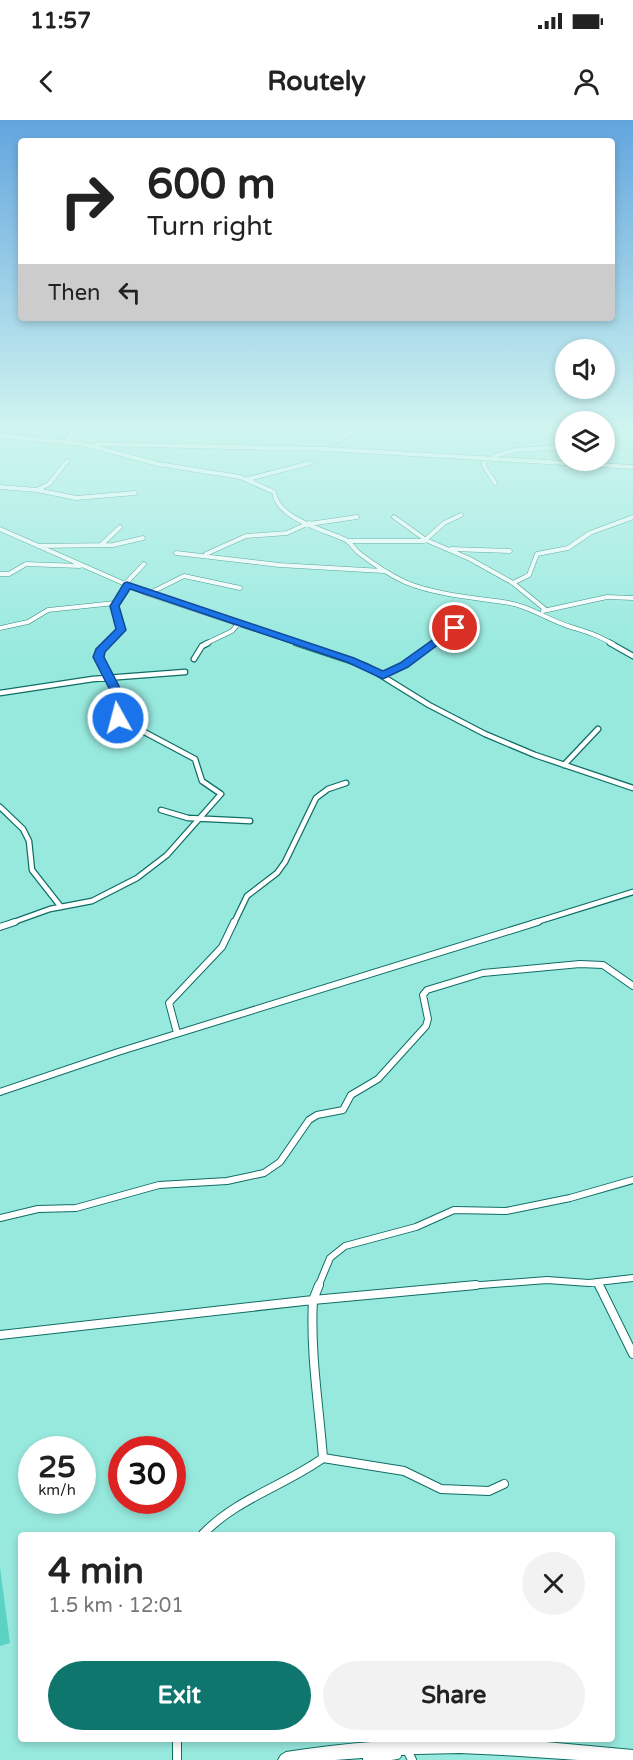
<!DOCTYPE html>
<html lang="en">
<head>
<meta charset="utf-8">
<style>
  :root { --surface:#fff; --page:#f2f2f2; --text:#222; --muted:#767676; --accent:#0f766e }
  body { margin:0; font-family:"Varela Round",sans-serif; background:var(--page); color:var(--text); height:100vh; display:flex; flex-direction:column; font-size:22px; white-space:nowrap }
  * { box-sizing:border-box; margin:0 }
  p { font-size:20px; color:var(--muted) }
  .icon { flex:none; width:33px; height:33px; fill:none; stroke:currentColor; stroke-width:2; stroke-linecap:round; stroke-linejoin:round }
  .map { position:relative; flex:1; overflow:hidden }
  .sheet { position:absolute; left:18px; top:1412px; width:597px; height:210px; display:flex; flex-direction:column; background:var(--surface); border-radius:6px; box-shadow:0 3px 9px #0003 }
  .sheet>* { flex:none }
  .hud { position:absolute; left:18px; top:18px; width:597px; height:183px; border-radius:6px; box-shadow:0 3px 9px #0003; background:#fff; color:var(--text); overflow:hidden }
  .fabs { position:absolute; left:555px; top:219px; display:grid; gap:12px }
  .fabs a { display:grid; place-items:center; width:60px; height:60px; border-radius:50%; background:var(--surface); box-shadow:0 3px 9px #0003; font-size:30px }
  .speed { position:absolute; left:18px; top:1316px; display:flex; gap:12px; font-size:30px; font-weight:700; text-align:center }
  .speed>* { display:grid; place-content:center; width:78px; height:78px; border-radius:50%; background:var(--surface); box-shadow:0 3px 9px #0003; line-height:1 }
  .speed small { font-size:15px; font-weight:400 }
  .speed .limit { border:9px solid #d22; background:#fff; color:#111 }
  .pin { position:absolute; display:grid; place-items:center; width:51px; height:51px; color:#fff; margin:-26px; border:3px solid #fff; border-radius:50%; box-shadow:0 2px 6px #0007 }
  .me { position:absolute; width:66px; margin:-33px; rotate:353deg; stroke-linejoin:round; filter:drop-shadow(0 0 4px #0008) }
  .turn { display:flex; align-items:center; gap:21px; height:126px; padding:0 30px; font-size:27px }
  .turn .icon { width:78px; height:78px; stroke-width:2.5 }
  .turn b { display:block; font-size:42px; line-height:51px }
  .then { display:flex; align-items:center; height:57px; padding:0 30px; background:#0003; gap:12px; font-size:22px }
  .round { display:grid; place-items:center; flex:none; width:63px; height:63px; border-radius:32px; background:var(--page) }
  .overview { display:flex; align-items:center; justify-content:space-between; height:102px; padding:0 30px }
  h1 { font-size:36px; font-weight:700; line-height:45px }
  .action { display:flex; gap:12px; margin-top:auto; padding:12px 30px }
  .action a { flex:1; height:69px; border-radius:36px; background:var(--accent); color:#fff; font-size:24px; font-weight:700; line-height:69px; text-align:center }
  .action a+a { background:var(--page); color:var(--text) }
  .status { display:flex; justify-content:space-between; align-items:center; height:42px; padding:0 30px; background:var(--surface); direction:ltr }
  .status svg { height:16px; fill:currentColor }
  header { display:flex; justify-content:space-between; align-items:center; height:78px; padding:0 30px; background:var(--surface); font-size:27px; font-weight:700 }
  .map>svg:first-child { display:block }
  .green { fill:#5cd2c4 }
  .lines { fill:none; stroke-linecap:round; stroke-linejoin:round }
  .street-far3-casing { stroke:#0f6e65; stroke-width:5 }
  .street-far2-casing { stroke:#0f6e65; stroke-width:7 }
  .street-far1-casing { stroke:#0f6e65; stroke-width:8 }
  .street-casing { stroke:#0f6e65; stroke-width:10 }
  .highway-casing { stroke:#0f6e65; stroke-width:2 }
  .street-far3 { stroke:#fff; stroke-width:4 }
  .street-far2 { stroke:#fff; stroke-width:4.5 }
  .street-far1 { stroke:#fff; stroke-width:6 }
  .street { stroke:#fff; stroke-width:8 }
  .highway { fill:#fff; fill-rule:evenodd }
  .route { fill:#1a73e8; stroke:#114b97; stroke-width:1.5 }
</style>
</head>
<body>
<div class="status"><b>11:57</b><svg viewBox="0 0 49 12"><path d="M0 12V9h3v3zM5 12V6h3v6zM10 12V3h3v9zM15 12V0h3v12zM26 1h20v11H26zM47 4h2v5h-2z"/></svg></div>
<header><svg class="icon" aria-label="back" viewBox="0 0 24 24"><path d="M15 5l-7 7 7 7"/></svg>Routely<svg class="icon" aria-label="person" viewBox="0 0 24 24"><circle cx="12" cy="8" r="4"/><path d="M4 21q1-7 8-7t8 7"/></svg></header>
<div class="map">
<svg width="633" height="1640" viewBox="0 0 633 1640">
  <rect width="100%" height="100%" fill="#97e9de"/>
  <path class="green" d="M0,1447l10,76 -10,3z"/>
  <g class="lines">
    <g class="street-far3-casing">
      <path id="street-far3" d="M550,310l16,3
        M0,316l83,8 75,20 82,13 34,15c3,27 51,38 72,48 5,3 8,9 13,13 13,10 31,22 46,29 28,12 68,16 98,20 25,3 45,18 68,25 19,6 24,7 42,17
        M604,316l12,-6
        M338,321l16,-11
        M67,322l4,-9 -2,-3
        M97,324l229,5 307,18
        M495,336l20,-6 51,-3
        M484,338v8l11,17
        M248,359l62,-16
        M0,367l37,3 39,8 59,-5
        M37,370l12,-6 18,-23
        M394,397l32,23 44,19 43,24 33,27
        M309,404l48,-7
        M0,409l148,65 152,50
        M347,421h77l20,-18 17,-8
        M101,425l19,-18
        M38,426l75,-1 30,-7
        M451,429l59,2
        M176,433l103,12 104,6
        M206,434l40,-18 41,-3 22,-10
        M0,454h9l17,-10 54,2
        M513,463l16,-8 8,-21 31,-6 22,-15 43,-16
        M125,464l19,-20
        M148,474l36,-18 56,12
        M543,491l64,-14 26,1
        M0,508l28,-6 20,-12 67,-7
        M107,524l14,-14 -7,-24 13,-21
        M205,524l27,-13 7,-8
        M432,524l23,-16"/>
    </g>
    <g class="street-far2-casing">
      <path id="street-far2" d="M296,523l70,23 63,39 56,29 50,21 98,33
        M610,523l23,13
        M194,539l8,-13 6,-3
        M383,555l21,-10 31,-22
        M0,573l93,-14 92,-7
        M564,645l34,-36
        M0,687l23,22 6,12 3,29 29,37
        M161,690l27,8 62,3
        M11,803l39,-14 42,-8 45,-23 30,-23 54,-61 -19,-13 -7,-22 -77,-41 -2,-26 -17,-35 1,-6 8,-8
        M234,803l13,-27 30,-23 8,-11 31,-64 12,-9 18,-6
        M533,803l100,-31"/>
    </g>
    <g class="street-far1-casing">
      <path id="street-far1" d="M0,807l15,-5
        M177,913l-8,-30 53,-56 12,-25
        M0,972l118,-40 420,-130
        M0,1098l38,-9 38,-1 83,-23 68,-4 37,-8 16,-11 29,-42 8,-5 26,-5 8,-15 27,-16 48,-53 2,-7 -5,-24 4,-5 56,-17 97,-9 23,1 30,21
        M597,1162l2,5
        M318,1167l12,-29 15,-12 71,-19 38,-17 52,1 64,-13 63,-18
        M455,1167l92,-7 42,3 44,-5"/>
    </g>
    <g class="street-casing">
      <path id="street" d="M599,1165l34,69
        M0,1215l313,-35 6,-15
        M323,1338l81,13 37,18 48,2 15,-7
        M203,1414c33,-35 81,-48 120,-76 -4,-52 -13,-106 -10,-158l163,-15
        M177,1618v22
        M407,1630l5,10
        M367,1640l30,-5"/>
    </g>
    <g class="highway-casing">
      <path id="highway" d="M464,1618l82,4 87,8v10h-55l-75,-5 -43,-2 -44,1 -81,6h-57l3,-5 5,-3c59,-9 118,-14 178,-14z"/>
    </g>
    <use href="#street-far3" class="street-far3"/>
    <use href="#street-far2" class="street-far2"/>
    <use href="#street-far1" class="street-far1"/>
    <use href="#street" class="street"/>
    <use href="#highway" class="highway"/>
  </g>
  <linearGradient id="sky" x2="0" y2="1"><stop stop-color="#62a5de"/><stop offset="0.57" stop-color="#d0f5f0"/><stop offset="1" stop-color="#d0f5f0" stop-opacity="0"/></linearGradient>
  <rect width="633" height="540" fill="url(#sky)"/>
  <path class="route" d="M127,462l227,76 29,13 17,-8 52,-37 8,2 -52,39 -25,12 -36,-17 -217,-73 -11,17 7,24 -21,22 -1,5 18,35 2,26 -6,3 -5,-3 -2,-26 -18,-35 3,-8 20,-20 -6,-23 14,-23z"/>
</svg>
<div class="fabs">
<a><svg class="icon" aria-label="sound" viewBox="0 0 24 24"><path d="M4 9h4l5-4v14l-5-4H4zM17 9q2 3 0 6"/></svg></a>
<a><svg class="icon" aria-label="layers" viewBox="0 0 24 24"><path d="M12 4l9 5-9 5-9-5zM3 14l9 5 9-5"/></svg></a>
</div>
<div class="speed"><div>25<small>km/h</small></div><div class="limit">30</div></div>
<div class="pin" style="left:455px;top:508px;background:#d93025"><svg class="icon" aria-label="arrive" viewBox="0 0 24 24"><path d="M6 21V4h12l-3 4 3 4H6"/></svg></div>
<svg class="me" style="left:118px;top:598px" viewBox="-20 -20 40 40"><circle r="17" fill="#1a73e8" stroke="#fff" stroke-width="3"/><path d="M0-11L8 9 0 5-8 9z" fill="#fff"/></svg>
<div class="hud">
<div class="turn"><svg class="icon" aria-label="right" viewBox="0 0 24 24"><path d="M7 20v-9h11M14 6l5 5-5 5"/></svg><div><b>600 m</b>Turn right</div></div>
<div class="then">Then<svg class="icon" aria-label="left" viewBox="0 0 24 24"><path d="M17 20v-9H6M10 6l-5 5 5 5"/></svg></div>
</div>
<section class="sheet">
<div class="overview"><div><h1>4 min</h1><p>1.5 km · 12:01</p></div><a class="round"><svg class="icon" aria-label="close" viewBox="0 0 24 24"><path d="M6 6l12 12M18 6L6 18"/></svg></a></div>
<div class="action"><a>Exit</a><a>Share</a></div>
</section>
</div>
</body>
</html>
